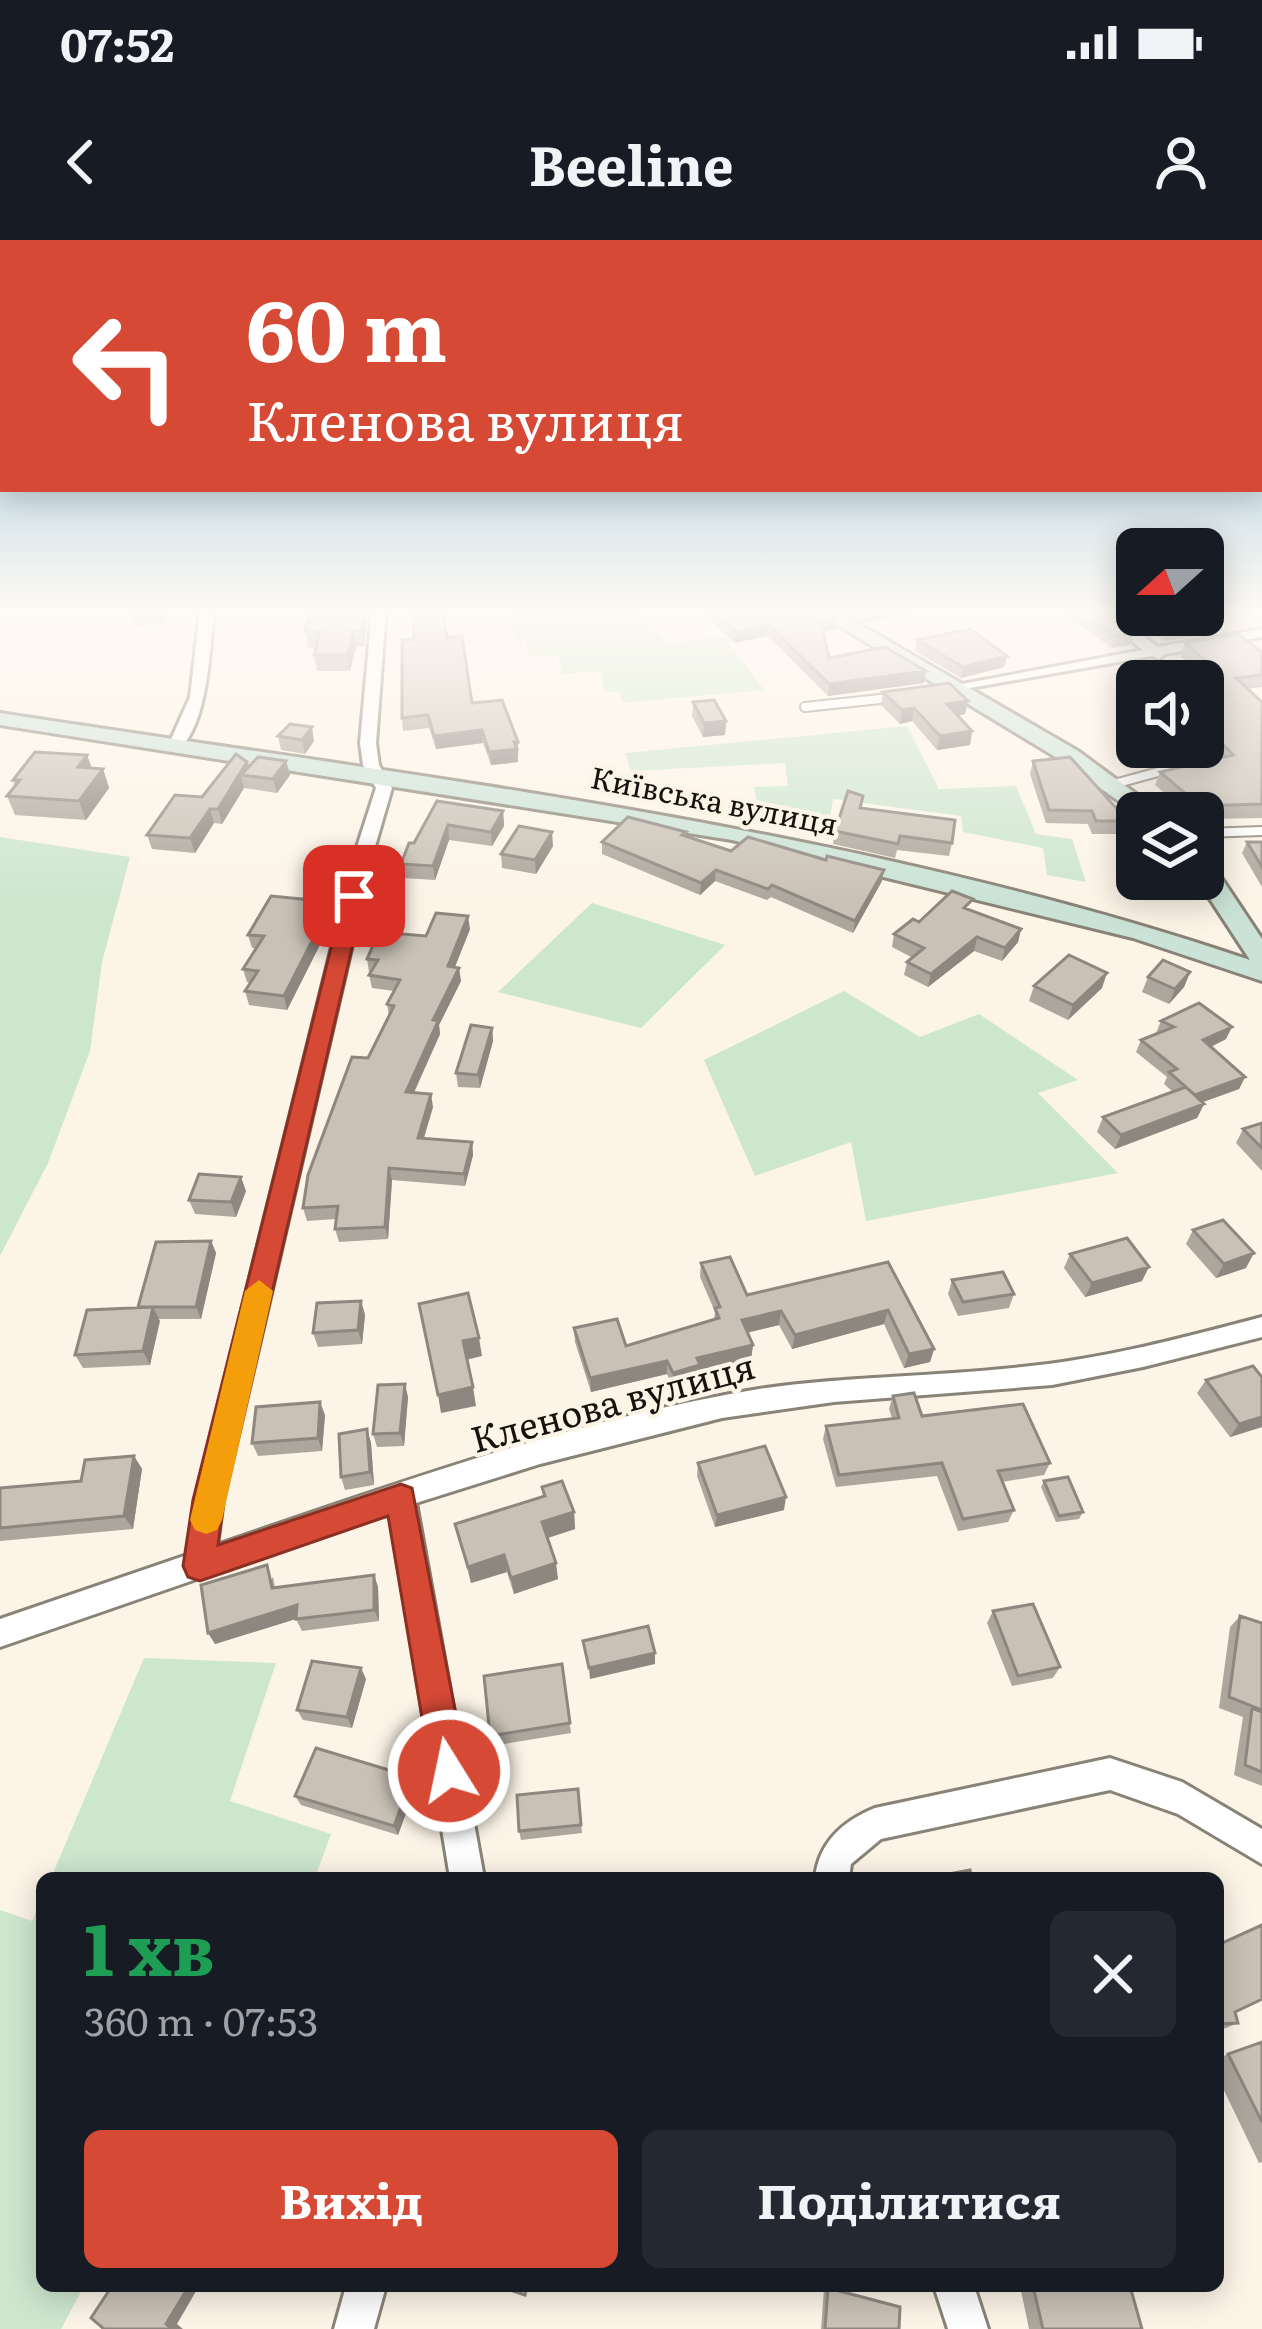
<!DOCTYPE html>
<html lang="uk">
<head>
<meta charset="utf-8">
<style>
  :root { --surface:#171b24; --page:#242831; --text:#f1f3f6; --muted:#9ea1a6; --accent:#d64935 }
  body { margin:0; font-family:Literata,serif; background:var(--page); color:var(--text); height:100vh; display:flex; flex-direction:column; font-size:45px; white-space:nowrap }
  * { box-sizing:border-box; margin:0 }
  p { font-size:39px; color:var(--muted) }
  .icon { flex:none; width:66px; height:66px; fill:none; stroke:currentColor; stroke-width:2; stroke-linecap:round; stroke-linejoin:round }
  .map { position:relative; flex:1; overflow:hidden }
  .panel { position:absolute; left:36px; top:1632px; width:1188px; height:420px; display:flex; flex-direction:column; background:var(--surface); border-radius:18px; box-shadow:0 6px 30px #0003 }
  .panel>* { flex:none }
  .top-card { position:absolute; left:0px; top:0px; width:1263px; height:252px; box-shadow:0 6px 30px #0003; background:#d64935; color:#fff; overflow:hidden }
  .needle { width:78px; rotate:249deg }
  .tools { position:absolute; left:1116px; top:288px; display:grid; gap:24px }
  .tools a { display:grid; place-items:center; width:108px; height:108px; border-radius:18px; background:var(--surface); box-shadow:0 6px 30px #0003; font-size:60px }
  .pin { position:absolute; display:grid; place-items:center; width:102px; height:102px; color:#fff; margin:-51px; border-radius:24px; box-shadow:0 6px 18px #0006 }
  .me { position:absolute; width:132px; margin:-66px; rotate:350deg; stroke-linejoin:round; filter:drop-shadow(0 0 9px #0008) }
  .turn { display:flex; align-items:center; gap:42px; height:252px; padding:0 48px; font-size:54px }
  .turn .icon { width:156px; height:156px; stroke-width:2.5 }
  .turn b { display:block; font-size:84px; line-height:102px }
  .round { display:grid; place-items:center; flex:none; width:126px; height:126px; border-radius:18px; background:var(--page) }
  .summary { display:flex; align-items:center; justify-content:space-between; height:204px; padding:0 48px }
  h1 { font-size:72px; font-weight:700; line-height:90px; color:#1e9e55 }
  .action { display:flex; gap:24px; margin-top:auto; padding:24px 48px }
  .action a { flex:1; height:138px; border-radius:18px; background:var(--accent); color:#fff; font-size:48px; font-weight:700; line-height:138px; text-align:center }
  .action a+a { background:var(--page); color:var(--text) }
  .status { display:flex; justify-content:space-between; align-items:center; height:84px; padding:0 60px; background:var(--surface); direction:ltr }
  .status svg { height:33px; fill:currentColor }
  header { display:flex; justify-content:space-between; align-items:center; height:156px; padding:0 48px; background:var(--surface); font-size:54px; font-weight:700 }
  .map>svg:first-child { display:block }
  .green { fill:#cde6ce }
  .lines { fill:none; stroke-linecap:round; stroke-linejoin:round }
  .lane-casing { stroke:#898276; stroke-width:12 }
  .street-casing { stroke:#898276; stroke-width:6 }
  .secondary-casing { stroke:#898276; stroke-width:6 }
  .lane { stroke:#fff; stroke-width:8 }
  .street { fill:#fff; fill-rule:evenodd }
  .secondary { fill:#cbe3d6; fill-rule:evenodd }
  .wall { fill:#ada69c }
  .shaded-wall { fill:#8d877f }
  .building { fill:#c9c1b5; stroke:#8d877f; stroke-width:3 }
  .route { fill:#d64935; stroke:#8b2f22; stroke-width:3 }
  .slow { fill:#f59e0b }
  .labels { text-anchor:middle; stroke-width:9; stroke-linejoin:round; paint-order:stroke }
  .far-street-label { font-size:30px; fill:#16130f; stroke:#fcf4e7 }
  .street-label { font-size:36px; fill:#16130f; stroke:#fcf4e7 }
</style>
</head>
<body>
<div class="status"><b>07:52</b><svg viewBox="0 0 49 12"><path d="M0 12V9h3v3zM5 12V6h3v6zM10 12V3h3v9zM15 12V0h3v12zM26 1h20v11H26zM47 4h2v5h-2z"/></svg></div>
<header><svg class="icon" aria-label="back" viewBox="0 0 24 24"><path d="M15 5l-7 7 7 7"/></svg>Beeline<svg class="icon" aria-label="person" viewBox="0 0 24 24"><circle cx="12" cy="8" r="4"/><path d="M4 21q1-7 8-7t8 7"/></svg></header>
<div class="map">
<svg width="1262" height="2089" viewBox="0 0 1262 2089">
  <rect width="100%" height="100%" fill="#fcf4e7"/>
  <path class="green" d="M507,370h133l26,33 58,-6 40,53 -142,13 -2,-11h-15l-4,-21 -38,3 -5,-18 -29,1 -3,-16h-11z
    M907,486l32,63 77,-3 20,48 36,5 14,43 -39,-7 -4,-27 -80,-16 -2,-16 -128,-17 -3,18 -72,-8 -4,-22 34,-1 -3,-23 -154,8 -6,-18z
    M0,597l130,20 -28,105 -12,89 -42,112 -48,93z
    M592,663l133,42 -84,83 -143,-36z
    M844,751l76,46 59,-23 99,66 -40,13 80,80 -252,48 -15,-79 -96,34 -51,-116z
    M144,1418l132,5 -46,138 101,33 -16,44h-264z
    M42,1659v387h42l-23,43h-61v-419l32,11z"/>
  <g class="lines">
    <g class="lane-casing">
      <path id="lane" d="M805,467l94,-10
        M1114,544l70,-19 9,-6 4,-12
        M1203,593l59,-2"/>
    </g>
    <g class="street-casing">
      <path id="street" d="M200,370h14c-4,36 -6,120 -38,141l-8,-5 22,-49z
        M372,370h14l-10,133 3,22 13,23 -18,62 -151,650 -6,45c176,-60 357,-126 542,-156 87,-13 175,-12 263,-22 81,-8 161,-29 240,-50v20l-119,30 -91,18 -218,17 -112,16 -182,46 -124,39 68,375h-34l-60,-366 -390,135v-28l187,-64 8,-55 161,-650 20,-62 -13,-23 -3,-22z
        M1094,370h15l49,37 104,-18v8l-97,17 -6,5 -7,-3 -199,35 -7,-4 197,-37z
        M1110,1518l72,24 80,47v35l-84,-50 -68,-24 -229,49 -30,25 -2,14h-34c4,-36 28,-57 60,-70z
        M346,2046h40l-12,43h-40z
        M934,2046h40l14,43h-40z"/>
    </g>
    <g class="secondary-casing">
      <path id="secondary" d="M813,370h22l243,141 84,62 -25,1 -75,-53z
        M0,473c419,65 847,111 1250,247l-53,-81h6v-17l9,2 50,75v42l-129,-43 -401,-98 -732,-115z"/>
    </g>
    <use href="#lane" class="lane"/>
    <use href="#street" class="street"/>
    <use href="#secondary" class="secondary"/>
  </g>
  <path class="wall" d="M135,370h33l-3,14 -29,2 -3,-9z
    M311,370h57l-4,37h-8l-6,24h-33l-3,-16 2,-7h-8l-3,-16z
    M699,370h125l13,8 -1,11 -13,3 6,26 97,13 -2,12 -96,13 -60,-60 -33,7z
    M843,370h82l-59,13z
    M1058,370h46l26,35 -18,3z
    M1117,370h20v5h66l9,-5 -1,4 4,19 -51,8z
    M447,398l25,65 47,52h-2l1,7 -27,3 -8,-22 -47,6 -7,-21 -26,3 -1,-13 12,-79z
    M917,400l90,16 -3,11 -43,11 -46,-27z
    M1185,403l77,9v35l-14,2 14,13v116l-59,1v-6h-15l-33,-28 5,-13 59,-14 -16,-17v-60h-53l3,-10 40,-4 -13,-11z
    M883,452l85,9 -3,13 -7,2 14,15 -2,14 -33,5 -25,-29 -12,3 -19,-19z
    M693,462l33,19 -1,14 -22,2 -11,-21z
    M278,496l36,5 -9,13 -24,-4z
    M87,515l4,13 12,1 6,19 -23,32 -71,-5 -8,-19 8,-10 -2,-6z
    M286,521l4,14 -13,18 -33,-5 -22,36 -8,-1 -19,30 -43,-4 -5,-14 55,-38 47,-31z
    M1033,521l95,60 -5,13h-31l-4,-10 -42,-1 -16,-49z
    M863,556l-2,13 91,34 -3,13 -52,-6 -2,8 -62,-14 2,-13z
    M437,561l66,10 1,15 -12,20 -43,-6 -14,40 -32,-2 -2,-14z
    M686,592v4l45,15 151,30 -29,52 -82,-36 -4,3 -52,-19 -15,14 -98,-41v-12z
    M1247,602h15v45l-20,-34z
    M553,606l-17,28 -34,-6 -1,-14z
    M970,670l51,19 -3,13 -16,19 -28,-10 -46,36 -24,-12 3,-13 6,-4 -21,-11 2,-13 25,-12z
    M335,675l-48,95 -38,-5 -4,-14 6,-8 -4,-1 -4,-13 13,-21h-4l-4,-13z
    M470,689l-15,38 6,14 -22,44 1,9 -26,59 19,14 -9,31 48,4 1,13 -8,31 -73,-6 -4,59 -49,3 -4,-13 1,-10 -29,2 -4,-13 65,-150 21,-42 -2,-12 7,-13 -22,-3 -3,-13 2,-3h-2l-2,-13 59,-23z
    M1190,732l-6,15 -15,17 -27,-12 6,-15z
    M1034,746l68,2 -34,32 -39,-19z
    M1161,781l65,18 -15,8 34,30 -6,12 -36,13 1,2 -7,14 -82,31 -18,-17 6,-15 70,-25 -9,-8 3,-7 -31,-25 5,-12 15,-7z
    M492,788l1,13 -13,47 -22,-1 -2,-14z
    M1262,883v48l-26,-28 7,-14z
    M246,951l-10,26 -41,-3 -6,-14z
    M1193,990l53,38 -30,10 -30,-34z
    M211,1001l5,12 -15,66h-42l-9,46 -67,3 -8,-13 63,-48z
    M1070,1014l72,27 -57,16 -21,-29z
    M888,1022l46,87 -4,13 -26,6 -20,-44 -92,25 -13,-24 -32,8 6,12 -2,14 -51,12 -1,8 -26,8 -6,-13 -76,18 -16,-50 -1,-14 52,18 88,-27 1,-7 -15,-35 1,-14 46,32z
    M952,1040l62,14 -5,14 -51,8 -10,-22z
    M361,1061l4,14 -3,29 -44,3 -5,-14z
    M1262,1137v50l-32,10 -33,-44 9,-13z
    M893,1156l29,20 128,47 -6,12 -42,7 12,28 -6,12 -50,9 -21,-55 -101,11 -13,-48 3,-13 66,-8 -3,-9z
    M408,1157l-4,49 -27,1 -4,-13z
    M325,1175l-3,36 -64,5 -6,-13z
    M367,1189l4,14 3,42 -29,5 -4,-13z
    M134,1216l8,13 -9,60 -133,12v-53l81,-7z
    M698,1223l86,47 -69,17 -18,-51z
    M1044,1241l39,31 -4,7 -23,3 -15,-35z
    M542,1247l32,25 1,17 -27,9 10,41 -44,15 -7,-22 -36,11 -16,-59 88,-27z
    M374,1335l4,12 1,34 -77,10 -6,-12 -81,25 58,-67 2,10z
    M993,1371l67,56 -7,11 -41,8 -25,-63z
    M1240,1376l22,7v163l-28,-11 9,-58 -24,-9 11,-81z
    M562,1424l9,69 -79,13 -2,-10z
    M366,1439l-14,49 -49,-8 -6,-10z
    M416,1546l-18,49 -97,-30 -6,-9z
    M578,1549l4,44 -61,7 -2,-9z
    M1218,1705l20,78 -12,5 -8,1z
    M1262,1802v120l-3,1 -41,-85v-20z
    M1020,2046h110l12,43h-113z
    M824,2048h4l71,41h-78z"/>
  <path class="shaded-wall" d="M364,370h4l-4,37 -3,-16z
    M876,370h49l-59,13 1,-11z
    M837,378l-1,11 -16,4 1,-11z
    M1219,381l-4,12 -51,8 4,-12z
    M769,385l-1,11 -33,7 1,-11z
    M353,391l3,16 -6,24 -2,-16z
    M1134,393l-4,12 -18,3 3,-12z
    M1007,416l-3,11 -43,11 2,-11z
    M926,431l-2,12 -96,13 1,-12z
    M968,461l-3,13 -21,4 3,-14z
    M914,468l-2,13 -12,3 2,-14z
    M726,481l-1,14 -22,2 1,-14z
    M312,487l2,14 -9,13 -3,-14z
    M482,490l1,13 -47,6 -2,-13z
    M972,491l-2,14 -33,5 3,-14z
    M514,502h4v20l-27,3 -2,-13z
    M87,515l7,19 -16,-7z
    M286,521l4,14 -13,18 -4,-14z
    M247,522l4,14 -10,-1 3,13 -22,36 -4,-15z
    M103,529l6,19 -23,32 -7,-19z
    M210,569l4,14 -19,30 -5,-15z
    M503,571l1,15 -12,20 -1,-14z
    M448,585l1,15 -14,40 -2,-14z
    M552,592l1,14 -17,28 -1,-14z
    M716,630l-1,11 -15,14 1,-12z
    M884,630l-2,11 -29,52 2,-12z
    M332,662l3,13 -48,95 -3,-14z
    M468,676l2,13 -20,50 -2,-13z
    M1021,689l-3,13 -16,19 3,-13z
    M977,697l-3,14 -46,36 3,-13z
    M459,728l2,13 -22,44 1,9 -32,71 -2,-13 27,-72z
    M1190,732l-6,15 -15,17 6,-15z
    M1107,733l-5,15 -34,32 5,-15z
    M1232,787l-6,12 -28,14 5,-13z
    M492,788l1,13 -13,47 -2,-13z
    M1245,837l-6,12 -50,18 6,-12z
    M431,854l2,13 -13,43 -2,-12z
    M1204,864l-7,14 -82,31 6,-14z
    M472,902l1,13 -8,31 -1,-12z
    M389,928l3,12 -4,59 -3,-12z
    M241,937l5,14 -10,26 -5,-15z
    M211,1001l5,12 -15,66 -5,-12z
    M1254,1013l-8,15 -30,10 8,-14z
    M1149,1027l-7,14 -57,16 7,-14z
    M361,1061l4,14 -3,29 -4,-14z
    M153,1067l7,14 -10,44 -7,-14z
    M888,1070l-4,14 -92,25 3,-14z
    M781,1071l-2,14 -39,9 2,-14z
    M479,1098l3,18 -16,4 -3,-19z
    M753,1105l-2,14 -51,12 -1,8 -26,8v-14l24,-15z
    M934,1109l-4,13 -26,6 5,-14z
    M667,1121v13l-76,18 -1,-14z
    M405,1144l3,13 -4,49 -4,-13z
    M473,1147l3,19 -35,7 -3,-18z
    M320,1162l5,13 -3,36 -4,-13z
    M1262,1177v10l-32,10 9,-13z
    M367,1189l4,14 3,42 -4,-13z
    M134,1216l8,13 -9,60 -9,-13z
    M786,1257l-2,13 -69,17 2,-12z
    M574,1272l1,17 -31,10 -2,-17z
    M504,1315l3,17 -36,11 -3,-16z
    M556,1323l2,16 -44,15 -3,-16z
    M374,1335l4,12 1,34 -5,-11z
    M297,1365l5,12 -87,27 -7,-11z
    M655,1413v11l-65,15 -1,-11z
    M361,1428l5,11 -14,49 -5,-11z
    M412,1537l4,9 -18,49 -4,-9z
    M189,2046h10l-22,38 6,5h-11l-6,-5z"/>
  <path class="building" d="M135,370h28l-1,5 -29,2z
    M311,370h53l-3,21h-8l-5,24h-34l6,-23h-15z
    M413,370h30l4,28 15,-2 10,67 30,-3 16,42h-4l3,7 -28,3 -7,-22 -48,6 -6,-21 -26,3v-78l12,-1z
    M713,370h111l13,8 -16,4 8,36 56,-11 41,24 -97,13 -60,-59 -33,7z
    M1078,370h27l29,23 -19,3z
    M1203,370h6h-3l13,11 -51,8 -22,-14h57z
    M970,389l37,27 -44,11 -46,-27z
    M1238,394l24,18v23l-26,3 26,24v102l-62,2 -40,-34 73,-17 -30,-32v-42h-40l-10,-10 57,-6 -25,-22z
    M949,443l19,18 -21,3 25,27 -32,5 -26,-28 -12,2 -19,-18z
    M714,460l12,21 -22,2 -11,-21z
    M290,484l22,3 -10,13 -24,-4z
    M35,512l52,3 -9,12 25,2 -24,32 -72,-5 13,-16h-7z
    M236,514l11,8 -29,47h-8l-20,29 -43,-3 28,-40 27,2z
    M258,517l28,4 -13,18 -32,-4z
    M1070,517l58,64h-32l-4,-10 -43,-1 -16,-49z
    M848,551l15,5 -3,12 95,12 -3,23 -52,-7 -2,8 -63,-13z
    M437,561l66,10 -12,21 -43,-7 -15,41 -32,-2 8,-21h5z
    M628,577l58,15 -4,3 49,16 17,-14 78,23 1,-4 57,14 -29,51 -83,-36 -4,4 -52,-19 -15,13 -99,-41z
    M519,586l33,6 -17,28 -34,-6z
    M1247,602h15v25z
    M952,651l21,8 -9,9 57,21 -16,19 -28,-11 -46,37 -24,-12 17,-14 -30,-14 19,-15 6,3z
    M271,656l61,6 -48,94 -39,-5 13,-20 -15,-2 21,-33 -16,-1z
    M436,673l32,3 -20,50 11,2 -26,52 5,1 -32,71 25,2 -13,44 54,4 -8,32 -75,-6 -4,59 -50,2 3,-23 -35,2 5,-33 44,-118 16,1 26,-52 -7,-2 13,-24 -31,-5 9,-15 -11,-1 12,-27 47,4z
    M1069,715l38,18 -34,32 -39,-19z
    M1163,720l27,12 -15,17 -27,-12z
    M1199,763l33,24 -29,13 42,37 -50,18 -26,-23 8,-3 -36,-29 33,-13 -13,-6z
    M471,785l21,3 -14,47 -22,-2z
    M1186,847l18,17 -83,31 -18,-18z
    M1262,883v25l-19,-19z
    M199,934l42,3 -10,25 -42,-2z
    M1223,980l31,33 -30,11 -31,-34z
    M1127,998l22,29 -57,16 -22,-29z
    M211,1001l-15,66h-58l18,-65z
    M730,1017l17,38 141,-33 46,87 -25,5 -21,-44 -93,25 -14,-24 -39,9 11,25 -56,13 3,7 -27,8 -6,-12 -77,17 -16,-50 43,-9 9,27 93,-28 -4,-10 5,-1 -19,-44z
    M1003,1032l11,22 -51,8 -11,-22z
    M468,1053l11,45 -16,3 10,46 -35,8 -19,-91z
    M361,1061l-3,29 -45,3 4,-30z
    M153,1067l-10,44 -68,4 12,-45z
    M1253,1126l9,11v40l-23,7 -33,-44z
    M405,1144l-5,49 -27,1 5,-49z
    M914,1153l8,23 101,-12 27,59 -52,8 16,39 -51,9 -21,-56 -103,12 -13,-49 73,-8 -6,-22z
    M320,1162l-2,36 -66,5 4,-36z
    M367,1189l3,43 -29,5 -2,-43z
    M765,1206l21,51 -69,18 -19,-52z
    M134,1216l-10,60 -124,12v-40l81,-7 4,-21z
    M1068,1237l15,35 -24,4 -15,-35z
    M562,1241l12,31 -32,10 14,41 -45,15 -7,-23 -36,12 -13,-43 90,-28 -3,-9z
    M267,1325l5,23 102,-13v35l-78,9 1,-14 -89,28 -7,-48z
    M1033,1364l27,63 -42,9 -25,-65z
    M1240,1376l22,7v87l-33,-13z
    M648,1386l7,27 -66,15 -6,-27z
    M312,1421l49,7 -14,49 -50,-7z
    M562,1424l8,59 -80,13 -6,-60z
    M1252,1468l10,4v60l-17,-7z
    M316,1508l96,29 -18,49 -99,-30z
    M578,1549l3,36 -62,6 -2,-36z
    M970,1630l2,8h-45z
    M1262,1685v74l-27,13 3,11 -20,1v-79z
    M1262,1802v80l-34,-68z
    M112,2046h77l-23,38 6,5h-68l-13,-11z
    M498,2046h29l-2,9z
    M1033,2046h97l12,43h-99z
    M828,2048l72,19 -1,22h-74z"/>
  <linearGradient id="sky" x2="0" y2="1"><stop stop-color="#78b3d4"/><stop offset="0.56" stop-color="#fefaf4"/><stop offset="1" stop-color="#fefaf4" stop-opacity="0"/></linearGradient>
  <rect width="1262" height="662" fill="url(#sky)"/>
  <path class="route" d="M354,650l10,6 -140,604 -6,45 183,-61 11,4 55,283 -5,12 -13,6 -12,-6 -6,-12 -43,-255 -188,65 -12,-4 -5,-11 10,-66 151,-604z"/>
  <path class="slow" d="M259,1040l14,11 -51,229 -5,10 -11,4 -11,-4 -5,-10 55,-229z"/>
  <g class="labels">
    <g class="far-street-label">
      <text transform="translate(714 562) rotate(11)" y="10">Київська вулиця</text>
    </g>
    <g class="street-label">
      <text transform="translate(613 1163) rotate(-15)" y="13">Кленова вулиця</text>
    </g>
  </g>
</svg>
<div class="tools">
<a><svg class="needle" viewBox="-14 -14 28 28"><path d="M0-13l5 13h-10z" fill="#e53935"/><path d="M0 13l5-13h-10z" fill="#9ea1a6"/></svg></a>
<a><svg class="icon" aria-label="sound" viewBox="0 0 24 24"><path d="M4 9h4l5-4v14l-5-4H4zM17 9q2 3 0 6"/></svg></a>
<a><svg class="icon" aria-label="layers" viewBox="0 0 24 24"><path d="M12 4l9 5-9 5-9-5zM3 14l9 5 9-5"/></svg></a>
</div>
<div class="pin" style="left:354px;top:656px;background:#d93025"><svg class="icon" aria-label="arrive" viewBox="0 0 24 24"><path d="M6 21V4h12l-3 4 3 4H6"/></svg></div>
<svg class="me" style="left:449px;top:1531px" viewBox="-20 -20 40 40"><circle r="17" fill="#d64935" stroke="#fff" stroke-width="3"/><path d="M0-11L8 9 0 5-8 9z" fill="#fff"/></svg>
<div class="top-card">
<div class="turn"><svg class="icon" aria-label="left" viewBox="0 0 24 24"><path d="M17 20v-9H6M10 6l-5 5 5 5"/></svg><div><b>60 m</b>Кленова вулиця</div></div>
</div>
<section class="panel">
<div class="summary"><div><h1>1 хв</h1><p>360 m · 07:53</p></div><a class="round"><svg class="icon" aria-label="close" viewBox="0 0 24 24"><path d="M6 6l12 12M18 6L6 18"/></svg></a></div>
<div class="action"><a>Вихід</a><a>Поділитися</a></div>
</section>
</div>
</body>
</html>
